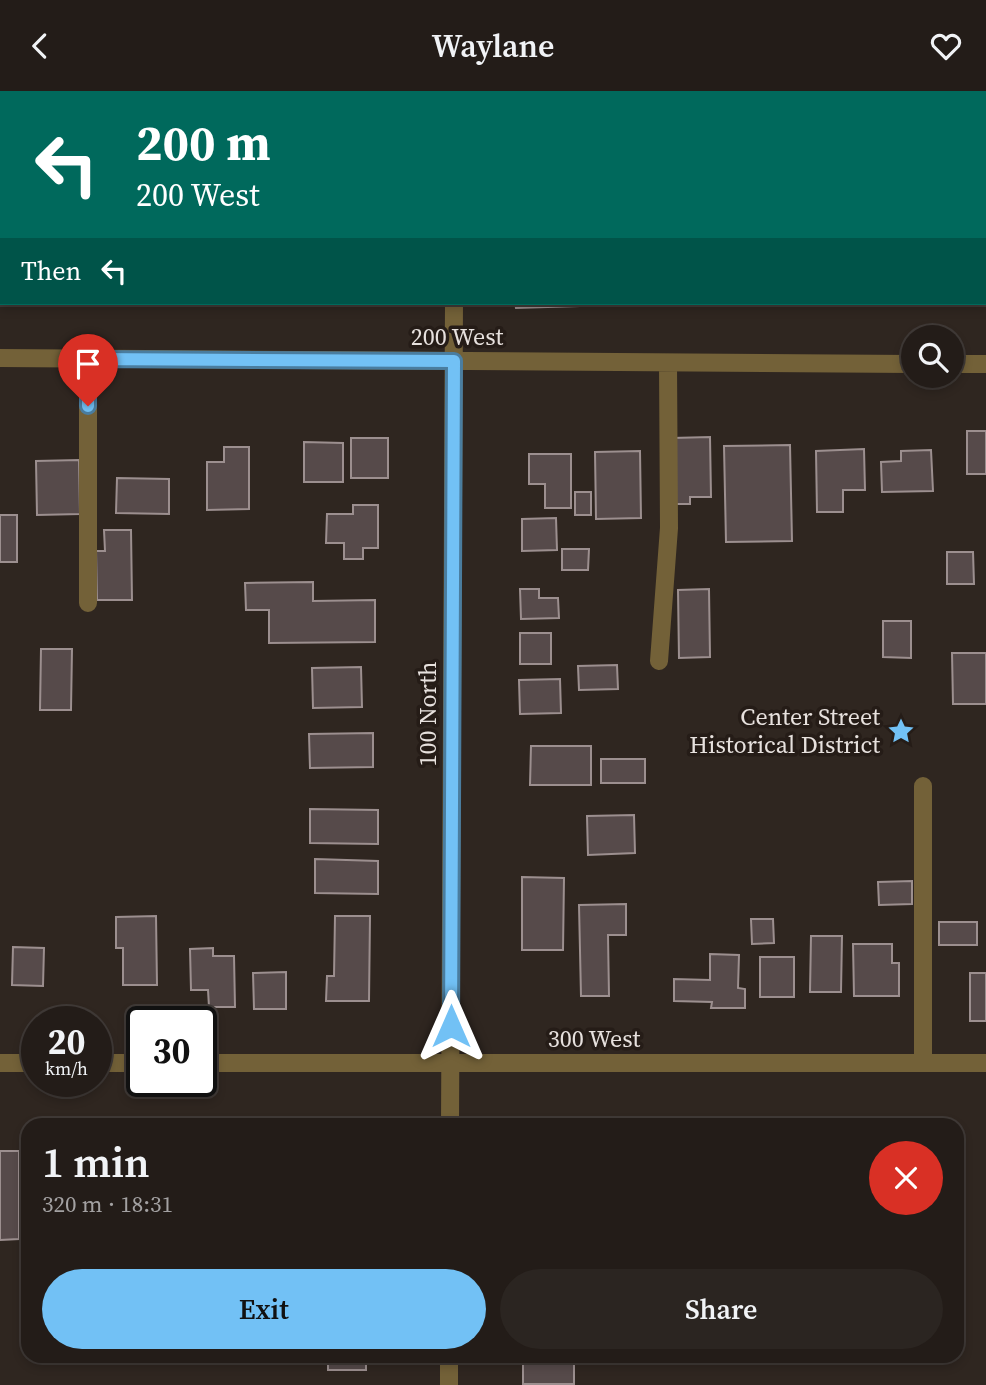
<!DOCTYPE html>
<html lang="en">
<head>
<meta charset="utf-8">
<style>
  :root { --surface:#231c18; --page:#2b2521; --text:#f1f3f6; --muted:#a3a1a2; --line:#403a37; --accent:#72c1f5 }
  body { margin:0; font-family:"Source Serif 4",serif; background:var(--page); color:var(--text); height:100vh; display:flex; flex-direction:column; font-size:26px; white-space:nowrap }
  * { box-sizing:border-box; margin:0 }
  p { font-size:23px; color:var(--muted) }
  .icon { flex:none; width:38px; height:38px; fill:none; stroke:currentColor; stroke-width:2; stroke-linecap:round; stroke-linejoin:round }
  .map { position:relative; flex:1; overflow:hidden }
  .sheet { position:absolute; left:21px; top:1027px; width:943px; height:245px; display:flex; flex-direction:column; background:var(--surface); border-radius:21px; box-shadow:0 4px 10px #0003,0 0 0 2px var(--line) }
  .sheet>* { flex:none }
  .hud { position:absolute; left:0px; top:0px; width:987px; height:214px; box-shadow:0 4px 10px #0003,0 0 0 2px var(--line); background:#00695c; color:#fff; overflow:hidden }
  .fabs { position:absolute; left:901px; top:234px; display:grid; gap:14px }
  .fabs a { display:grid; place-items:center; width:63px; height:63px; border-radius:50%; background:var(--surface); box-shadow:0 4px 10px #0003,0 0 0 2px var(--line); font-size:35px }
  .speed { position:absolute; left:21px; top:915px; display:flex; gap:14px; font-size:35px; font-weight:700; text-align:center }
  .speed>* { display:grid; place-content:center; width:91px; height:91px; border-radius:50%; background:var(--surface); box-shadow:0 4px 10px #0003,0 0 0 2px var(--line); line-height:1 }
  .speed small { font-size:18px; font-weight:400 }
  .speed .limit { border:4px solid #111; border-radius:10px; background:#fff; color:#111 }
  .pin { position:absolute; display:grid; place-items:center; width:60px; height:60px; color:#fff; margin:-72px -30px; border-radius:50% 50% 50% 0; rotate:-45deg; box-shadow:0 0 7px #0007 }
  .pin .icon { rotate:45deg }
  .me { position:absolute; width:77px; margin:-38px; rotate:0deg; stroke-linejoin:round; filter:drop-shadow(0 0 5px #0008) }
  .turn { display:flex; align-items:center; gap:24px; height:147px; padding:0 21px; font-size:32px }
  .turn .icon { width:91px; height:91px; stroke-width:2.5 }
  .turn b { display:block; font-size:49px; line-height:60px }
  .then { display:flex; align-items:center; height:66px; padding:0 21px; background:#0003; gap:14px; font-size:26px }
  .round { display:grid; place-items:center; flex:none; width:74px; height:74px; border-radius:37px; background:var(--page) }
  .overview { display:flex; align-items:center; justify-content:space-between; height:119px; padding:0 21px }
  h1 { font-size:42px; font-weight:600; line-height:52px }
  .primary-button { display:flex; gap:14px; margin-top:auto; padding:14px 21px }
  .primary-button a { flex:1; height:80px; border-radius:42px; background:var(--accent); color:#111; font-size:28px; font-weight:600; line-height:80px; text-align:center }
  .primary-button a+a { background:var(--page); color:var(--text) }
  header { display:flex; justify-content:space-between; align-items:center; height:91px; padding:0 21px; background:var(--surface); font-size:32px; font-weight:600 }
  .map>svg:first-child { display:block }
  .building { fill:#564a4a; stroke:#9c8f8f; stroke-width:2 }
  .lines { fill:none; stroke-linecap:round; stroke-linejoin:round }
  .minor { stroke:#736138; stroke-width:18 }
  .route-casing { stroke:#4a7d9f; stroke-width:18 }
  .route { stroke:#72c1f5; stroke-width:12 }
  .labels { text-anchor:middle; stroke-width:7; stroke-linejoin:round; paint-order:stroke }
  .street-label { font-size:24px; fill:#e7e1de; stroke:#251c17 }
  .poi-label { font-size:24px; fill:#e7e1de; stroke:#251c17; text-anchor:end }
</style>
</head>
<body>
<header><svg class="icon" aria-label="back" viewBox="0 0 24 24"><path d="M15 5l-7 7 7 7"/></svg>Waylane<svg class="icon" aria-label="heart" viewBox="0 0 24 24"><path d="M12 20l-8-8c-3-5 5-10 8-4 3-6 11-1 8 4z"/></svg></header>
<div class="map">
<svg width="986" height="1294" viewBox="0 0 986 1294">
  <rect width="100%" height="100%" fill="#2f2620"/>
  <path class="building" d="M809,0h37v2h-37z
    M855,0h41v2h-41z
    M906,0h28l1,2h-29z
    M961,0h25v35l-1,-33h-24z
    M0,82h2v48h-2z
    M515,212h63l1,3 -63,2z
    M967,340h19v43h-19z
    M710,346l1,60h-21v7h-17l-1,-66z
    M351,347h37v40h-37z
    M304,351l39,1v39h-39z
    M790,354l2,96 -66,1 -2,-96z
    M224,356h25v62l-42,1v-48h17z
    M864,358l1,41h-22v22h-26l-1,-61z
    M931,359l2,41 -51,1 -1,-30 20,-1v-10z
    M640,360l1,67 -45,1 -1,-67z
    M529,363h42v54h-26v-24h-16z
    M79,369l1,54 -43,1 -1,-54z
    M117,387l52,1v35l-53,-1z
    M575,401h16v23h-16z
    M353,414h25v43h-15v11h-19v-16h-18l1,-29h26z
    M0,424h17v47h-17z
    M556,427l1,32 -35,1v-32z
    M104,439h27l1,70h-35l-1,-49h9z
    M562,458h27l-1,21h-26z
    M947,461h26l1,32h-27z
    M313,491v19l62,-1v42l-106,1v-33h-23l-1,-27z
    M520,498h19v9h19l1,20 -38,1z
    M709,498l1,68 -31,1 -1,-68z
    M883,530h28v37l-28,-1z
    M520,542h31v31h-31z
    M41,558h31l-1,61h-31z
    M952,562h34v51h-33z
    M617,574l1,24 -39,1 -1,-24z
    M361,576l1,40 -49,1 -1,-40z
    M560,588l1,34 -41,1 -1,-34z
    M373,642v34l-63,1 -1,-34z
    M531,655h60v39h-61z
    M601,668h44v24h-44z
    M310,718l68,1v34l-68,-1z
    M634,724l1,38 -47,2 -1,-39z
    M315,768l63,2v33l-63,-1z
    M522,786l42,1 -1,72h-41z
    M912,790v23l-33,1 -1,-23z
    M626,813v31h-18l1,61h-28l-2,-91z
    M156,825l1,69h-34v-37h-7v-31z
    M335,825h35l-1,85h-43l1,-25h7z
    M751,828h22l1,24 -22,1z
    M939,831h38v23h-38z
    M811,845h31l-1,56h-31z
    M853,853h39v19h7v33h-45z
    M13,856l31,1 -1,38 -31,-1z
    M213,857v8h21l1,51h-26l-1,-17h-17l-1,-41z
    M710,863l29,1 -1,33 7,1v19h-34l1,-6 -38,-1v-22l36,1z
    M760,866h34v40h-34z
    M286,881v37h-32l-1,-36z
    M970,882h16v48h-16z
    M0,1060h19v88l-19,1z
    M328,1265h38v14h-38z
    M523,1265h51v28h-51z"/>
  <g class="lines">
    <path class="minor" d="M455,2v-2
      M0,267l914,6
      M88,268v244
      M952,273h34
      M659,570l10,-133 -1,-165
      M923,695v277
      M0,972h37
      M96,972h46
      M201,972h785
      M450,1034l4,-822
      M449,1294v-29"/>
  </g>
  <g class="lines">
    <g class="route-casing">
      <path id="route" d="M88,315v-47l366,2 -3,665"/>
    </g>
    <use href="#route" class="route"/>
  </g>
  <defs>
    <g id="sight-bare" transform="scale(2.1)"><path d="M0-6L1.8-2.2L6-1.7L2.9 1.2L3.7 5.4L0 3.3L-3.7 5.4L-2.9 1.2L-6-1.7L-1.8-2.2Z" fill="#72c1f5" stroke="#251c17" stroke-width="2.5" paint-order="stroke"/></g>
  </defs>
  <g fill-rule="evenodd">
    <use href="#sight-bare" x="901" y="640"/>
  </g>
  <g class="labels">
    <g class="street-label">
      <text x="457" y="254">200 West</text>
      <text transform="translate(428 623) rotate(-90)" y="8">100 North</text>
      <text x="594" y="956">300 West</text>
    </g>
    <g class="poi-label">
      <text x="880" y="634">Center Street<tspan x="880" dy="28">Historical District</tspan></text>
    </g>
  </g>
</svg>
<div class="fabs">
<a><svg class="icon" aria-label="search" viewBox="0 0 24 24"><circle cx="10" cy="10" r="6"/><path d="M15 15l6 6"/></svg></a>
</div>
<div class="speed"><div>20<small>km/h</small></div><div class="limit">30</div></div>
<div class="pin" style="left:88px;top:315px;background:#d93025"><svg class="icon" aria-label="arrive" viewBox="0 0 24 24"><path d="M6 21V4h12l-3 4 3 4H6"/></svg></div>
<svg class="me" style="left:451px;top:935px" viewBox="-20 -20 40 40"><path d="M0-17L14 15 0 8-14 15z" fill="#72c1f5" stroke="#fff" stroke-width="4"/></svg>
<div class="hud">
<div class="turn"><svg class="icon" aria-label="left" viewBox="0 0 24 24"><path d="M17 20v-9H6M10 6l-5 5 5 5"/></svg><div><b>200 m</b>200 West</div></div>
<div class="then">Then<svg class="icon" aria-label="left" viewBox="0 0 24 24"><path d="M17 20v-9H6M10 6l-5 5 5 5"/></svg></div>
</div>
<section class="sheet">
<div class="overview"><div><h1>1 min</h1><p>320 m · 18:31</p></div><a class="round" style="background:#d93025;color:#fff"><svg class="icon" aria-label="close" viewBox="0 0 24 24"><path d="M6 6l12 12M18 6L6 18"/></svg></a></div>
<div class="primary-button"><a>Exit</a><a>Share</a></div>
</section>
</div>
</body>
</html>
